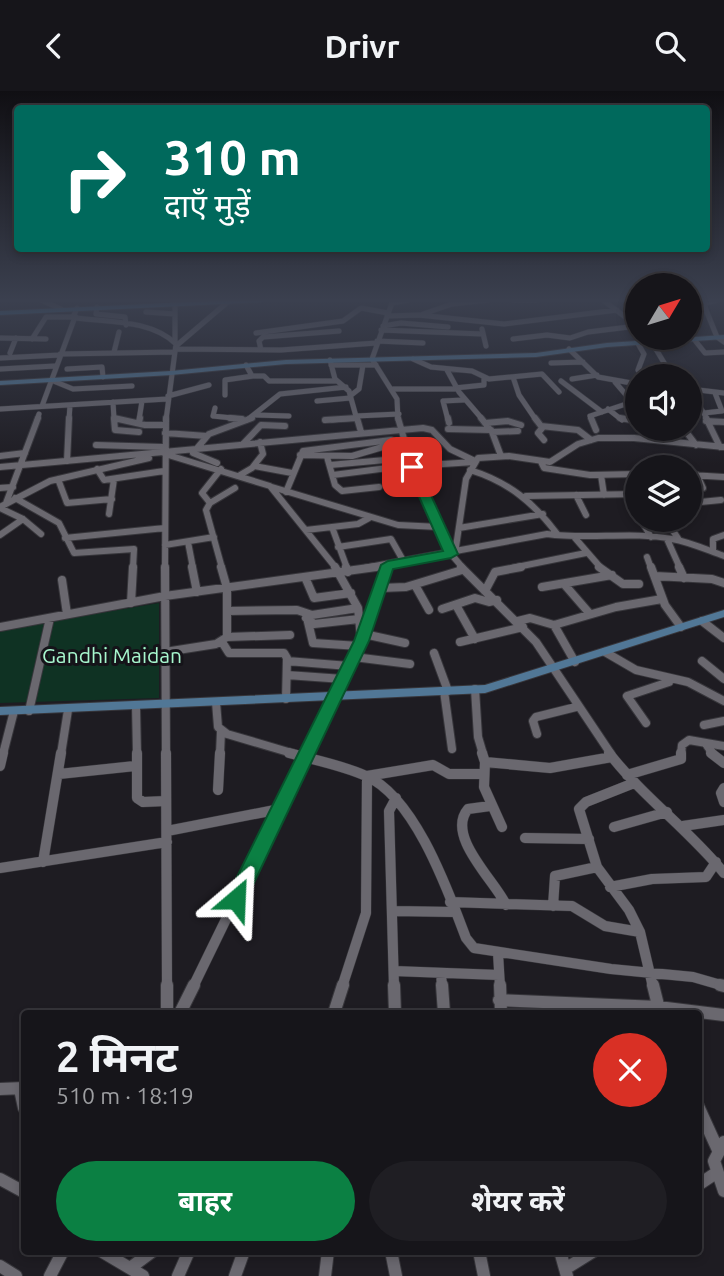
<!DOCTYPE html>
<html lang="hi">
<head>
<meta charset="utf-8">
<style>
  :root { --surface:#16151a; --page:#1f1e23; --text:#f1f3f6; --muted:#9e9fa2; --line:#353439; --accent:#0b8043 }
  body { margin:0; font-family:Ubuntu,"Noto Sans Devanagari",sans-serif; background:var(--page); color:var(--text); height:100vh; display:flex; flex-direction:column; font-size:26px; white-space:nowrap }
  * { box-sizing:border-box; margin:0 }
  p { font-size:23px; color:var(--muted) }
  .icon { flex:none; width:38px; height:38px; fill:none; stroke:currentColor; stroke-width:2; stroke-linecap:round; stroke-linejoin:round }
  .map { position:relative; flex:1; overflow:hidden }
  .sheet { position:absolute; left:21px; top:919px; width:681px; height:245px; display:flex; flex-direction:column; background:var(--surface); border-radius:7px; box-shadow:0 4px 10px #0003,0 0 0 2px var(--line) }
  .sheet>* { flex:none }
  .top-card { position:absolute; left:14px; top:14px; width:696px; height:147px; border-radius:7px; box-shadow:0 4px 10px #0003,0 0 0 2px var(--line); background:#00695c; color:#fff; overflow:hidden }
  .needle { width:46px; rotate:52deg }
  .fabs { position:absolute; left:625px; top:182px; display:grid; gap:14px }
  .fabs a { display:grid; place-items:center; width:77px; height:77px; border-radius:50%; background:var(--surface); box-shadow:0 4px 10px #0003,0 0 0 2px var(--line); font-size:35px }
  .pin { position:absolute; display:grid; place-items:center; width:60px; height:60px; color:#fff; margin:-30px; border-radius:14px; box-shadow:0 4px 10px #0006 }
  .me { position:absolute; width:77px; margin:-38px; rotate:26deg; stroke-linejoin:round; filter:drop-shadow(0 0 5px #0008) }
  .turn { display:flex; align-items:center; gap:24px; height:147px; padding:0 35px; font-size:32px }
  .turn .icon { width:91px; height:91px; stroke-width:2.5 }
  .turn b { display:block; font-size:49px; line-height:60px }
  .round { display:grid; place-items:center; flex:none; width:74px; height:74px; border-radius:37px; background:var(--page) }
  .summary { display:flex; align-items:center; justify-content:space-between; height:119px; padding:0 35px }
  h1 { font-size:42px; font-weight:700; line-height:52px }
  .button { display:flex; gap:14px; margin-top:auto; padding:14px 35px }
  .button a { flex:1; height:80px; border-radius:42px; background:var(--accent); color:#fff; font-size:28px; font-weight:700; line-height:80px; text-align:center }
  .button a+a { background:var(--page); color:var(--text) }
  header { display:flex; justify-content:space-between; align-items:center; height:91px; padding:0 35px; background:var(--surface); font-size:32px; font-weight:700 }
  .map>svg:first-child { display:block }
  .green { fill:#0f3223 }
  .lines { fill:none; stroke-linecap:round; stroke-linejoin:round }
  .street-far4-casing { stroke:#37363b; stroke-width:6 }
  .street-far3-casing { stroke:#37363b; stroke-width:8 }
  .street-far2-casing { stroke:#37363b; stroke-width:10 }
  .street-far1-casing { stroke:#37363b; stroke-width:11 }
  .street-casing { stroke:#37363b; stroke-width:14 }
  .secondary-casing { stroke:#37363b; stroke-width:2 }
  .primary-casing { stroke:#37363b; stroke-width:2 }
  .street-far4 { stroke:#6a686f; stroke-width:5 }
  .street-far3 { stroke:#6a686f; stroke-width:6 }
  .street-far2 { stroke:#6a686f; stroke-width:8 }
  .street-far1 { stroke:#6a686f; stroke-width:10 }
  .street { stroke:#6a686f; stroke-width:12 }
  .secondary { fill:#517796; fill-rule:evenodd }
  .primary { fill:#3887bd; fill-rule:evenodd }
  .route { fill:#0b8043; stroke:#07532c; stroke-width:2 }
  .labels { text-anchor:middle; stroke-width:6; stroke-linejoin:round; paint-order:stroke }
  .park-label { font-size:21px; fill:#a7f7ce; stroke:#151319 }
</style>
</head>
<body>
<header><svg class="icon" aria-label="back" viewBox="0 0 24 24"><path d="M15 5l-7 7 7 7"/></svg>Drivr<svg class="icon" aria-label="search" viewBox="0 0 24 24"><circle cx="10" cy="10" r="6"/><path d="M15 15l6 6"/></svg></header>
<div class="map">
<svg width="724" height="1185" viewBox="0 0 724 1185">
  <rect width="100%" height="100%" fill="#1e1c22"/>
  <path class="green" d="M159,512v95l-159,5v-73z"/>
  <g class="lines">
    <g class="street-far4-casing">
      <path id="street-far4" d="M41,209l20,9
        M175,209v41
        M393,209l-21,59 25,40 1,21
        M513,209h24
        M603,209l34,26
        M632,209l5,4
        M702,209l15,37 7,5
        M392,212l16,-3
        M703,213l14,-4
        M97,216l-1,7 29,3 1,8
        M77,217l-3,7 3,3c32,4 75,2 99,26l-10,76
        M146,221l29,2
        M423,223l29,-10 36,-4
        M387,225l32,-1 85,9 113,-14
        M383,235l18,-3 47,4
        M482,238l4,17
        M381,239l102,4
        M256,242l87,-12 18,-13 27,5
        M0,247l46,1
        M693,247l12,15 19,-1
        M32,248l14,-22h29l-33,89
        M513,248l34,-4 23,3 18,-6 49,-6
        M377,250l46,2
        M651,250l15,25 13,10
        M637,251l7,12 -6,16 4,6
        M176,255l54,-46
        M176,258l105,1 95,-7
        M569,258l29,28 39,7
        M261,259l-2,-9 4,-4 76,-6
        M114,261l5,-20
        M10,262l6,-15
        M60,263l115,-2
        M0,267l60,-3
        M413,268l18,8 41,4 17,8 53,-5 17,18
        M330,269l5,19 14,12 8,29
        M551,272l32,-1
        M246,274l6,11h12l5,5h68
        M331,274h45
        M0,278l55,-3
        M67,278l35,-2 1,10
        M447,279l12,22 24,28
        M513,286l6,18 17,25
        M572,288l25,-4
        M51,289l22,9 59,-3
        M561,290l41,31
        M615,291l12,14 9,1
        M455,297l29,-3v-7
        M393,298h63
        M690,298l34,4
        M690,300l18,29
        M225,304v-15l28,-4
        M168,305l41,-11
        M350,305l9,-7 4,-24
        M317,310l33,-3
        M113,311l1,17 3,1
        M627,313l10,9
        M215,317l-2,8 29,3
        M0,318l167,-10
        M608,318l14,11
        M704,322l18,-2 -7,-18
        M256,324l33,1
        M356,325l43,-2
        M37,329l2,-6
        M69,329l1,-15
        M139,329l3,-19
        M247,329l33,-26 66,-7
        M332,329l25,-2
        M448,329l-5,-19 20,-1
        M592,329l-2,-4 39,-13 3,-5"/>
    </g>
    <g class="street-far3-casing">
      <path id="street-far3" d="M114,327l31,7h21
        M230,327l12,1
        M357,327l4,14
        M398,327l15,52 38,84
        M448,327l1,5
        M481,327l11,14 9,24
        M535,327l6,8 37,4 13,10
        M591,327l5,12
        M620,327l17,3
        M706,327l14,29
        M114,328l1,11 24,2
        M325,329l32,-2
        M706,330l18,1
        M139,332l1,-5
        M485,332l23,-2 13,4
        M543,336l-5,6 6,7
        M448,338l43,1
        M684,338l12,16
        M492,341l26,-1
        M165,342l42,3
        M243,353l18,-19 24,1
        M96,354l66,2
        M165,363l105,32 66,82
        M300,364l52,1 51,-15
        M0,365l25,-3
        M327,366l8,28 7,6 37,-4
        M67,370l2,-43
        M541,371l3,6 46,7 47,-1
        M217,372l-24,-10 16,-19 43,-16
        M330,374l55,-5
        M387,374l6,21
        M254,375l38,7
        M412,375l62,-4
        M0,376l423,-39 9,2 18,19 25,12
        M97,378l7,11 60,-9
        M221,378l-19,24 8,10 -4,7 16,58
        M470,379c39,12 64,33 88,65
        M240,384l12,-7 11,-14 -3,-12
        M333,384l55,-7
        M601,384l3,20
        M690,384l34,2
        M58,388l9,24 45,-4
        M272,396l126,38 41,2
        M0,397l13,-1
        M690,399l13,-2 -6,-13
        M286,401l17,-41 88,-11
        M576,404l10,20
        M526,405l111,-2
        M15,407l44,25 15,30 60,-4 -1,19
        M6,412l32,-85
        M210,412l25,-15
        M690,412l31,-3
        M0,416l50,-26 99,-23
        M0,417l23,11 18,15
        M109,423l5,-35
        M641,429l10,17
        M666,429l13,20
        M332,436l15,41
        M459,437l84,-14
        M306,439l52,-6 11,-6
        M0,444l23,-16
        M65,447l100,-10
        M575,447l26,30
        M667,448l13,29
        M188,451l5,26
        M165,454l49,-8
        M338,456l53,-8 13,23
        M713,460v-12l11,-4
        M647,466l4,11
        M165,477l1,-150
        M364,477l183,-34c42,6 84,-3 125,5 18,3 35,11 52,17
        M387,477l1,-3
        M463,477l-12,-14 5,-7 10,-68 12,-21 31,-2 41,6 28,-18 20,-6h36l90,9
        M512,477l74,-15"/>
    </g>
    <g class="street-far2-casing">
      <path id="street-far2" d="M165,476l1,187
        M192,476l5,25
        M335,476l23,41 3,30
        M346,476l2,5
        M461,476l75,75 75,112
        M599,476l24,17h16
        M651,476l14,38 16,22
        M679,476l5,11
        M655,485l57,3 12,4
        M305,486l9,21 37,-5
        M62,489l5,34
        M564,493l26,30
        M415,494l14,25
        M542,496l70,-12
        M381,497l25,-1 56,-17
        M485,500l10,-19 26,-5
        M131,512l2,-36
        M456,514l19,34
        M442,518l33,-11 14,4 8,-2
        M228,520l69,-1 15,5 46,-7
        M306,527l8,6 45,-5
        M518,530l12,-3 24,7 62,-18 46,-8
        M702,530l22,17
        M308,531l5,21 46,3
        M554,534l21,37
        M0,536l165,-31 211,-29
        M364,543l41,9
        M227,546l63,-2
        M222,551l7,11h55l3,5 -1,41
        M460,551l63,-15
        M165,561l51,-8 11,-7v-49l-6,-21
        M605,561l31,18 52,12 36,19
        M434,562l14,38
        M354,566l56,7
        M287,570l62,5
        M702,570l22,18
        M287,584l56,4
        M475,598l3,48 5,17
        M444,600l8,58
        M216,611l2,25 9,7 68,20
        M136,615l1,48
        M29,620l21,-93
        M646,632l-19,-27 42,-14
        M704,634l20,-4
        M537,643l-4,-13 3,-4 40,-10
        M706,653l7,10
        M3,663l11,-43
        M61,663l7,-44
        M220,663l1,-23
        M307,663l55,-113 25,-74
        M681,663l1,-9 7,-5 35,6"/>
    </g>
    <g class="street-far1-casing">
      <path id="street-far1" d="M137,662v45l6,4 23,-1
        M166,662l1,234
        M289,662c25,7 53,12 77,23 49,21 82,115 100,162l8,10 137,21 82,8 31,9
        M482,662l3,9 65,6 62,-11
        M609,662c34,44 80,77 115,120
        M711,662l13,10
        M485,671l-1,25 18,40
        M0,675l3,-13
        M59,683l76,-8
        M627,684l54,-16v-6
        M634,692l-48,19 -7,7 18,58 32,43 11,22 13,55
        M724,697l-3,5 3,9
        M218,699l2,-37
        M490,715l-22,3c-23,27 28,73 38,96
        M683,735l41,-6
        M614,736l53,-15
        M167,740l113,-22
        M525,747l64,1
        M43,771l18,-109
        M0,777l167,-26
        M610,796l42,-8 54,-2 10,-15
        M450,811l122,4 33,20 35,6
        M553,815l2,-30 42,-9
        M393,820l62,1
        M498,862l2,34
        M394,880l105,4
        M441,882l1,14
        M193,896l114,-234
        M342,896l24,-74 1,-137 66,-11 16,9h34
        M394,896l-5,-176 7,-13"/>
    </g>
    <g class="street-casing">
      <path id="street" d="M167,894v28
        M394,894l1,28
        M442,894l2,28
        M500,894l1,28
        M653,894l7,28
        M720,894l4,1
        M499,909l159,7 66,8
        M180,922l14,-28
        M334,922l9,-28
        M0,998l24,-1
        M20,998l4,19
        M698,1015l20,44
        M724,1051l-10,19 10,30
        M0,1088l24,13
        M698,1094l18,-12
        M101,1160l42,25
        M391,1160l5,25
        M479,1160l5,25
        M560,1160l7,25
        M0,1175l16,10
        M130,1177l23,-17
        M565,1178l29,-18
        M50,1185l13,-25
        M178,1185l11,-25
        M235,1185l9,-25
        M325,1185l3,-25"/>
    </g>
    <g class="secondary-casing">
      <path id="secondary" d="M724,244v4l-117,8 -71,10 -250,7 -115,11 -171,10v-4l171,-10 115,-11 250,-7 71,-10z
        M724,519v7l-239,76 -485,22v-8l485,-22z"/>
    </g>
    <g class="primary-casing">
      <path id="primary" d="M230,209h35l-3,2 -262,13v-4z"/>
    </g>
    <use href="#street-far4" class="street-far4"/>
    <use href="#street-far3" class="street-far3"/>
    <use href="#street-far2" class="street-far2"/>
    <use href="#street-far1" class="street-far1"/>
    <use href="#street" class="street"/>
    <use href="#secondary" class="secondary"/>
    <use href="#primary" class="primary"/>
  </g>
  <linearGradient id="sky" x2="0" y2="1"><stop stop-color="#100f13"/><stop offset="0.56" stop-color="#3b404f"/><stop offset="1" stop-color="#3b404f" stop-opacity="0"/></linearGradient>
  <rect width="724" height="374" fill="url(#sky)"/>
  <path class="route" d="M412,372l6,4 40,87 -7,4 -58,11 -24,72 -126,265 -7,3 -7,-3 -3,-7 3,-6 125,-252 27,-76 7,-4 55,-10 -37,-84z"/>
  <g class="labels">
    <g class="park-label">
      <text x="112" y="572">Gandhi Maidan</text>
    </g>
  </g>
</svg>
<div class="fabs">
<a><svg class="needle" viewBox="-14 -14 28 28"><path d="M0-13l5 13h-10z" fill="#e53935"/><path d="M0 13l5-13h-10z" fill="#9e9fa2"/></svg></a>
<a><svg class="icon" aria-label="sound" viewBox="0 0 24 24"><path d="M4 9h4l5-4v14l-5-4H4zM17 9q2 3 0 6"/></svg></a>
<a><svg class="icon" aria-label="layers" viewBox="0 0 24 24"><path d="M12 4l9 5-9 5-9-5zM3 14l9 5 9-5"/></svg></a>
</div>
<div class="pin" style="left:412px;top:376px;background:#d93025"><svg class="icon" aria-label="arrive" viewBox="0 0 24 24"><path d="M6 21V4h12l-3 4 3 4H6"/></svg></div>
<svg class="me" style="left:236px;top:808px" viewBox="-20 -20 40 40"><path d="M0-17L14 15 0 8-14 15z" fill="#0b8043" stroke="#fff" stroke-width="4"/></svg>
<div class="top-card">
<div class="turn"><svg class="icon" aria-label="right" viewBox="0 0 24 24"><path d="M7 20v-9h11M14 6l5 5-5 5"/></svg><div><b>310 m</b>दाएँ मुड़ें</div></div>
</div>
<section class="sheet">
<div class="summary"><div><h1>2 मिनट</h1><p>510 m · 18:19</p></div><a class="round" style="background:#d93025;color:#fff"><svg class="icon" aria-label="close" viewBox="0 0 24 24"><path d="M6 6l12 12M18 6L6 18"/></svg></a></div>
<div class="button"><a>बाहर</a><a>शेयर करें</a></div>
</section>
</div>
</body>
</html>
